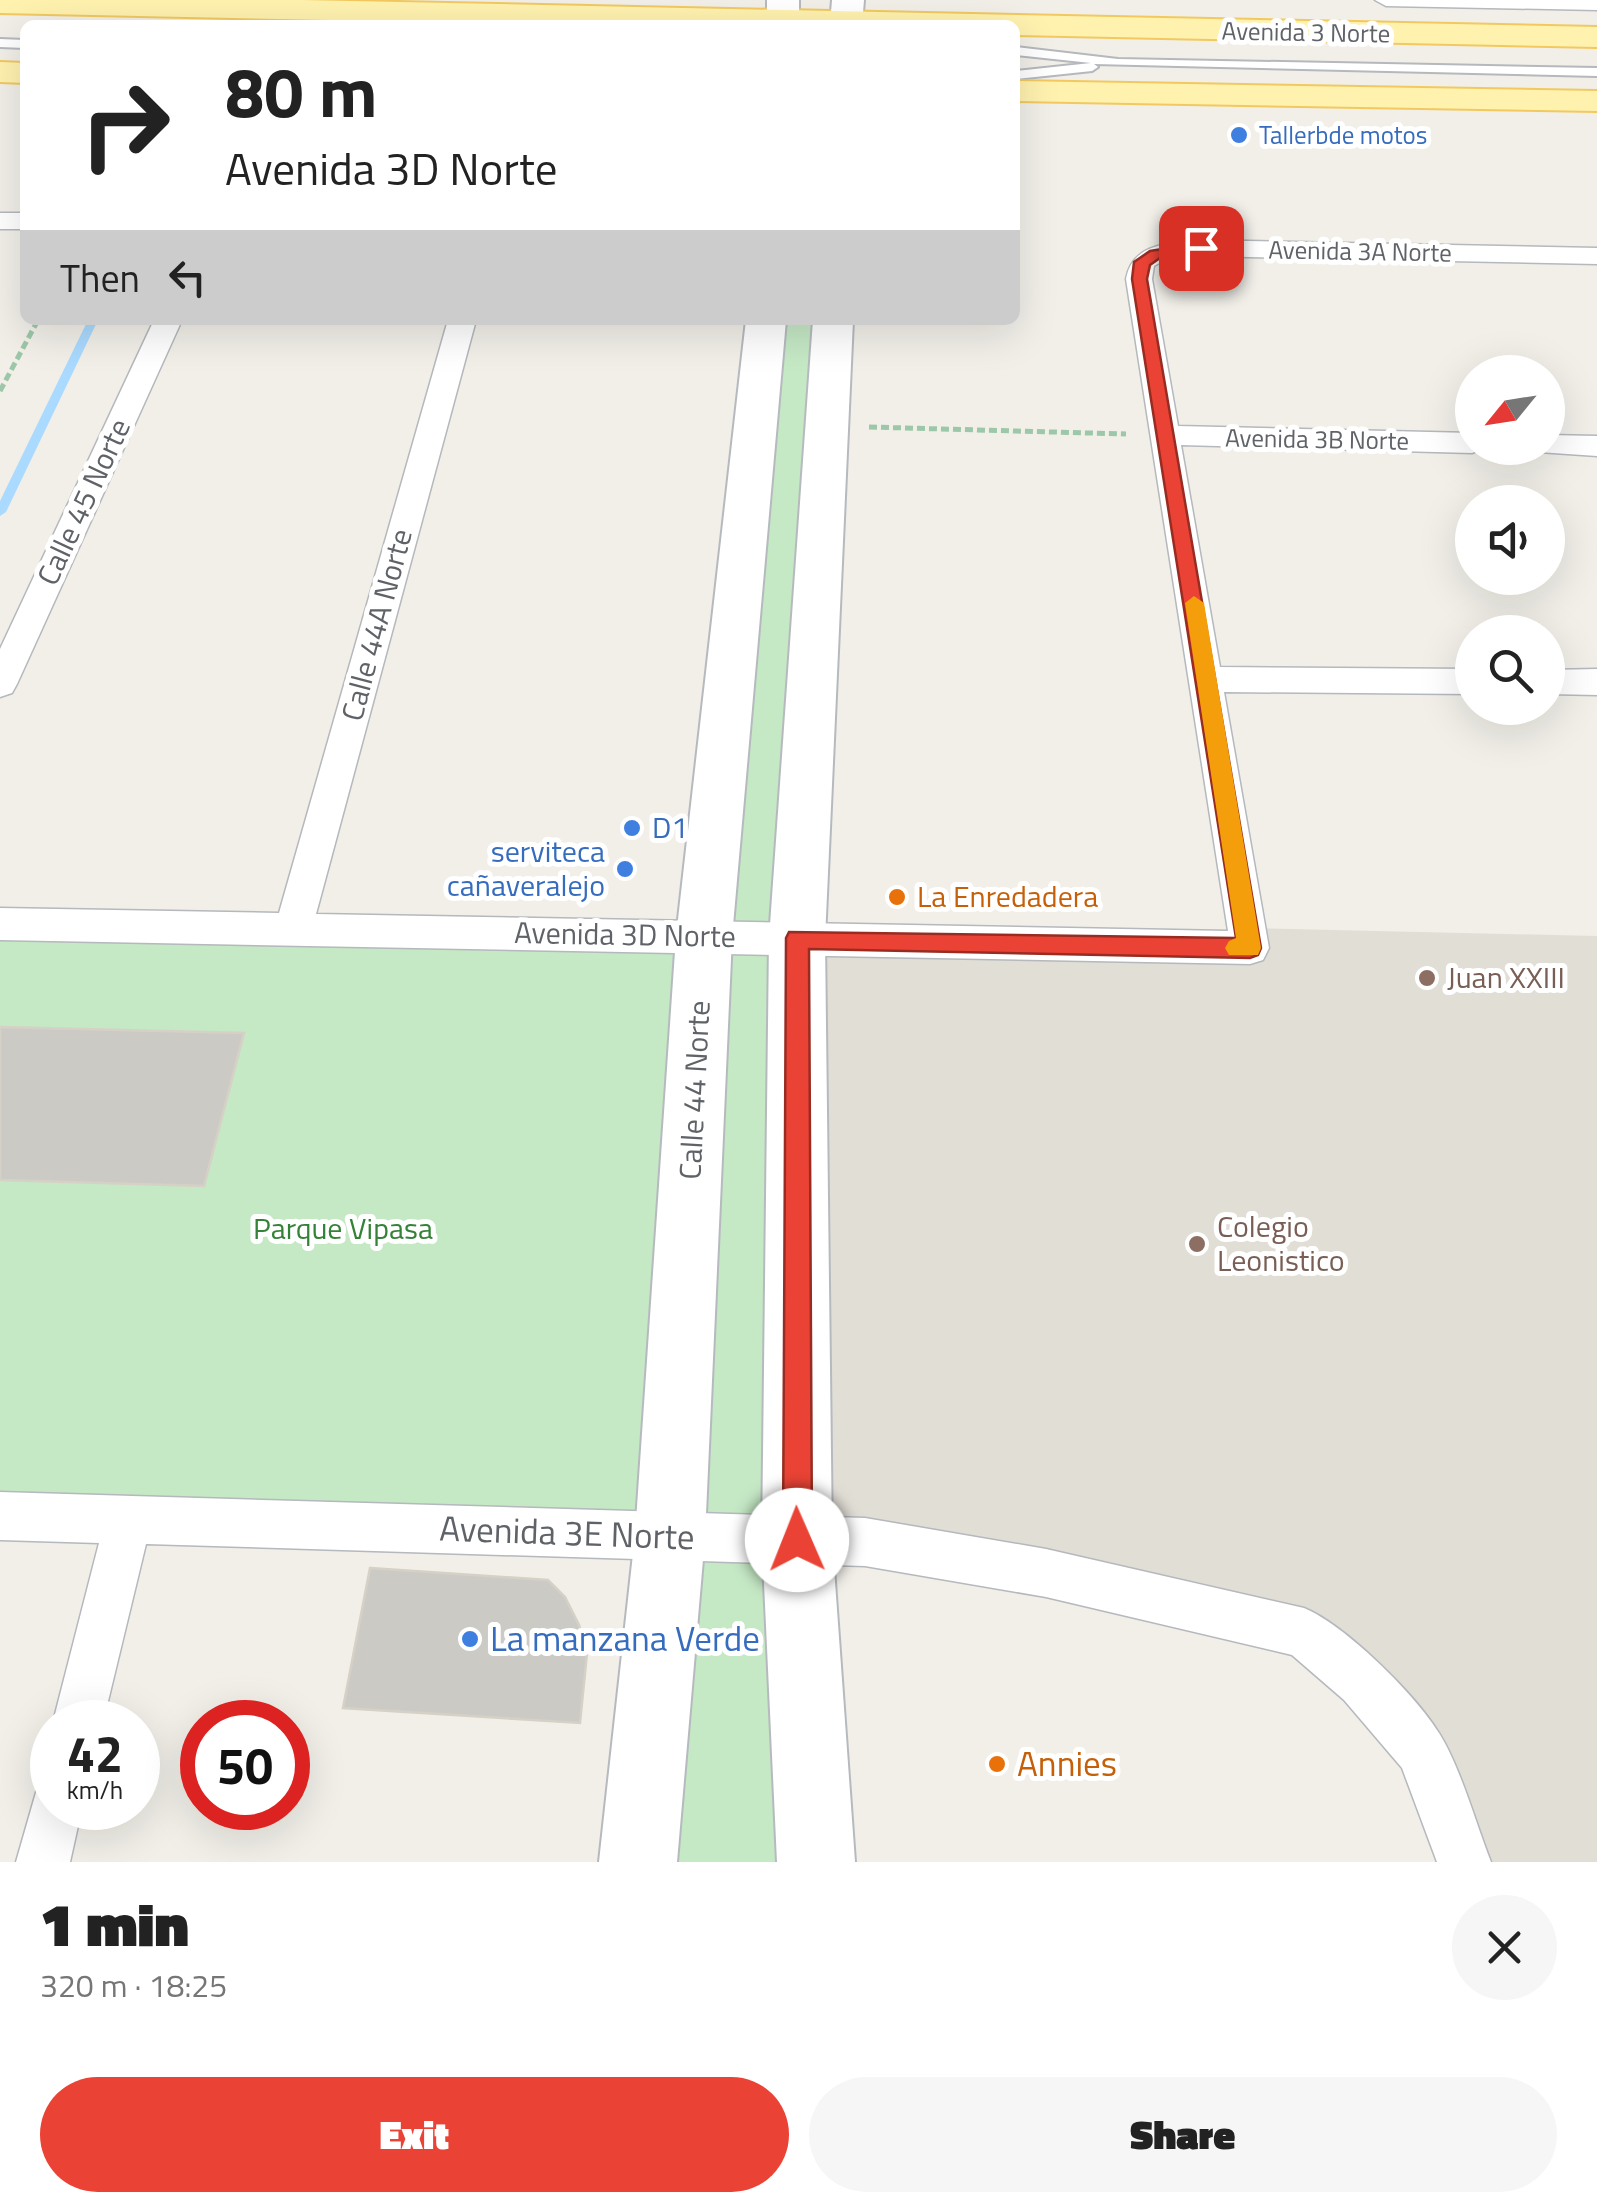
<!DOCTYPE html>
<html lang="en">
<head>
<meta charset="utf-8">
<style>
  :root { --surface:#fff; --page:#f6f6f6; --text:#222; --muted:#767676; --accent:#ea4335 }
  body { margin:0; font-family:"Titillium Web",sans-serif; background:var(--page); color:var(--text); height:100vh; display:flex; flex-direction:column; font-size:38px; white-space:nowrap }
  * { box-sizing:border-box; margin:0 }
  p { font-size:32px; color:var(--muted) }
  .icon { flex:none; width:55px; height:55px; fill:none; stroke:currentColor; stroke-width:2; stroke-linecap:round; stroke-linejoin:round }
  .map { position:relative; height:1862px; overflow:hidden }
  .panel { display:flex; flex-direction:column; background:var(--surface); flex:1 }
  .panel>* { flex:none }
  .guide { position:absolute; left:20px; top:20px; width:1000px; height:305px; border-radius:15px; box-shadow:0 10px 40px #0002; background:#fff; color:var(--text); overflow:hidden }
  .needle { width:65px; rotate:240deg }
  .controls { position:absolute; left:1455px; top:355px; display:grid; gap:20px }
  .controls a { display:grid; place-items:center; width:110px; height:110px; border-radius:50%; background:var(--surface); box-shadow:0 10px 40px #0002; font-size:50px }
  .speed { position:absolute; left:30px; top:1700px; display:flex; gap:20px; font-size:50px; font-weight:700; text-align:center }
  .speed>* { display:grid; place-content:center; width:130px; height:130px; border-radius:50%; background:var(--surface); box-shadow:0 10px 40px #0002; line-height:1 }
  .speed small { font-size:25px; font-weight:400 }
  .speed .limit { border:15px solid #d22; background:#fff; color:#111 }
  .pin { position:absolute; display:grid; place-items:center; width:85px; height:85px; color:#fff; margin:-42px; border-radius:20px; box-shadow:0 5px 15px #0006 }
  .me { position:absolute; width:110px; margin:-55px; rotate:359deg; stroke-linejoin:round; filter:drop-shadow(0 0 8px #0008) }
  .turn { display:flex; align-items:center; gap:35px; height:210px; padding:0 40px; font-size:45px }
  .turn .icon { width:130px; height:130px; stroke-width:2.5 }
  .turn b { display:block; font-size:70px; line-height:85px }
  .then { display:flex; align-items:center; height:95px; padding:0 40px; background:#0003; gap:20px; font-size:38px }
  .round { display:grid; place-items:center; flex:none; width:105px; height:105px; border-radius:52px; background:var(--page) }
  .headline { display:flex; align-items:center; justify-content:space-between; height:170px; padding:0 40px }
  h1 { font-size:60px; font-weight:800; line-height:75px }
  .button { display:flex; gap:20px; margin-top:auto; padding:20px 40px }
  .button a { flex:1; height:115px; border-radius:60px; background:var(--accent); color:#fff; font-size:40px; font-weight:800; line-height:115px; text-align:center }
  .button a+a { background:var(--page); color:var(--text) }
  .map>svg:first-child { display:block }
  .education { fill:#e1ded6 }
  .green { fill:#c5e8c5 }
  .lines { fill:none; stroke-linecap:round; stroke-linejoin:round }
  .stream { fill:#aadaff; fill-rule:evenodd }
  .building { fill:#cccac5; stroke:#d6d1c6; stroke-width:2.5 }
  .service-casing { stroke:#b5b8bc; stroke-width:4 }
  .minor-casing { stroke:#b5b8bc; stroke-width:3 }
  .secondary-casing { stroke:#b6babf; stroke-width:4 }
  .primary-casing { stroke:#f2c960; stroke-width:4 }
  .path { stroke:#9cc7a9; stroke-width:5; stroke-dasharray:8 4; stroke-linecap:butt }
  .service { fill:#fff; fill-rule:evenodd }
  .minor { fill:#fff; fill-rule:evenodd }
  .secondary { fill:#fff; fill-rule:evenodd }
  .primary { fill:#fff2af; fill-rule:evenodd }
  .route { fill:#ea4335; stroke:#982c22; stroke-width:2.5 }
  .slow { fill:#f59e0b }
  .shop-dot { fill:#3f7fe0; stroke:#fff; stroke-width:4 }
  .food-dot { fill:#e8710a; stroke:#fff; stroke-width:4 }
  .education-dot { fill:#8d6e63; stroke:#fff; stroke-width:4 }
  .labels { text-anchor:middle; stroke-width:10; stroke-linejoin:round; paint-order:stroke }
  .far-street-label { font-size:25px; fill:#5f6368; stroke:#fff }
  .far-shop-label { font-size:25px; fill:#366cbe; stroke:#fff; text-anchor:start }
  .street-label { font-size:30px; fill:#5f6368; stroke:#fff }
  .shop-label { font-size:30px; fill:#366cbe; stroke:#fff; text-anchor:start }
  .food-label { font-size:30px; fill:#c56008; stroke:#fff; text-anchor:start }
  .education-label { font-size:30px; fill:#785e54; stroke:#fff; text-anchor:start }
  .park-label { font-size:30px; fill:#348238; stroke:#fff }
  .near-street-label { font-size:35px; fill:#5f6368; stroke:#fff }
  .near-shop-label { font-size:35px; fill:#366cbe; stroke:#fff; text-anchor:start }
  .near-food-label { font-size:35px; fill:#c56008; stroke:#fff; text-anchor:start }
</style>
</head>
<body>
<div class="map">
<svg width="1597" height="1862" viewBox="0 0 1597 1862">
  <rect width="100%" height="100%" fill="#f1efe8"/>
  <path class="education" d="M1246,928l351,8v926h-133l-43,-111 -117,-118 -507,-93v-601l452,9z"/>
  <path class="green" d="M766,320h67l-36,619 19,923h-178l32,-325 -670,-21v-592l704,12z"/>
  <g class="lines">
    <path class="stream" d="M88,320h10l-92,192 -6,4v-15z"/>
  </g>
  <path class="building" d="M0,1027l244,6 -40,153 -204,-6z
    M370,1568l178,12 17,17 14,28 8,28 -7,70 -237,-15z"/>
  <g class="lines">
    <g class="service-casing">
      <path id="service" d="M0,39l25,1v8l-25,-1z
        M1015,47l103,12 479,9v8l-503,-12 4,3 -6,4 -77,8v-8l76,-8 -76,-8z"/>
    </g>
    <g class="minor-casing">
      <path id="minor" d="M1375,0h222v10l-211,-4z
        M0,213h25v16h-25z
        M1201,240l396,8v16l-396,-8 -38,5 -9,5 -2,13 26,147 294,7v15h12l-12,5 -291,-8 39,222 252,2v25l-248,-2 45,256 -6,12 -13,4 -1250,-24v-32l279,5 169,-593h28l-160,594 912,17 -102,-652c7,-37 43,-35 75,-39z
        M154,320h28l-165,364 -5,9 -12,4v-48z
        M1548,435l49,1v20l-59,-4 -3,-4h13z
        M1597,669v26l-49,-1v-24z
        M0,1492l865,26 181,31 258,59c41,17 111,86 135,125 21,33 37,91 52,129h-54l-35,-94 -58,-68 -52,-45 -246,-58 -181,-31 -719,-22 -43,178h-50l46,-179 -99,-3z
        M52,1783v25h30l-12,54h-54l21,-73z"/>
    </g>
    <g class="secondary-casing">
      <path id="secondary" d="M767,0h32v25h-32z
        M832,0h32l-2,25h-32z
        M746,320h40l-54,617 -27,599 -28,326h-78l36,-326 41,-599z
        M813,320h40l-28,619 7,601 23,322h-78l-15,-322 7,-601z"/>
    </g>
    <g class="primary-casing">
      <path id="primary" d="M0,0h301l1296,27v20l-582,-12v-10h-448l-567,-12z
        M0,62l25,1v20l-25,-1z
        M1015,81l582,10v20l-582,-10z"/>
    </g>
    <path class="path" d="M0,391l38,-71
      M869,427l257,7"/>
    <use href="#service" class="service"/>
    <use href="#minor" class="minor"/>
    <use href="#secondary" class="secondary"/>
    <use href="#primary" class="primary"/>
  </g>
  <path class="route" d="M1201,243l6,1v7l-47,7 -10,7 -3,14 114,669 -3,7 -8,3 -441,-9 3,591 -4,11 -11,4 -10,-4 -4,-11 3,-602 3,-6 447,6 -104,-659 2,-17 16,-11z"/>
  <path class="slow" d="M1194,596l10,7 57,345 -3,7h-29l-4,-7 4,-7 7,-3 -51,-335z"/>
  <g class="shop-dot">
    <circle cx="1239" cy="135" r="10"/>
    <circle cx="632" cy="828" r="10"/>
    <circle cx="625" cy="869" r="10"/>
    <circle cx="470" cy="1639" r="10"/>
  </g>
  <g class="food-dot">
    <circle cx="897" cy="897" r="10"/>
    <circle cx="997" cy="1764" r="10"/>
  </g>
  <g class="education-dot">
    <circle cx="1427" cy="978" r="10"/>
    <circle cx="1197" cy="1244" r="10"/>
  </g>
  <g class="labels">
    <g class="far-street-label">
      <text transform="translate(1306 32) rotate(1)" y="9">Avenida 3 Norte</text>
      <text transform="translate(1360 251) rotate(1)" y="9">Avenida 3A Norte</text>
      <text transform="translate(1317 439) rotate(1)" y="9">Avenida 3B Norte</text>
    </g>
    <g class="far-shop-label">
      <text x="1259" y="144">Tallerbde motos</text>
    </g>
    <g class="street-label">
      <text transform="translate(84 502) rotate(-65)" y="10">Calle 45 Norte</text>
      <text transform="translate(377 625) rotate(-75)" y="10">Calle 44A Norte</text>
      <text transform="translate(625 935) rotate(1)" y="10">Avenida 3D Norte</text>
      <text transform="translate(695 1090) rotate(-87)" y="10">Calle 44 Norte</text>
    </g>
    <g class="shop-label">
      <text x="652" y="838">D1</text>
      <text x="605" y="862" text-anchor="end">serviteca<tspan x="605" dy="34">cañaveralejo</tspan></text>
    </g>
    <g class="food-label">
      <text x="917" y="907">La Enredadera</text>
    </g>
    <g class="education-label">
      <text x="1447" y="988">Juan XXIII</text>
      <text x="1217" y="1237">Colegio<tspan x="1217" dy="34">Leonistico</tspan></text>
    </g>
    <g class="park-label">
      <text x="343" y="1239">Parque Vipasa</text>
    </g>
    <g class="near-street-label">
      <text transform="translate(567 1533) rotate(2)" y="12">Avenida 3E Norte</text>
    </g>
    <g class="near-shop-label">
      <text x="490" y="1651">La manzana Verde</text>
    </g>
    <g class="near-food-label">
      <text x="1017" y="1776">Annies</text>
    </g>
  </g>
</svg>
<div class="controls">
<a><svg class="needle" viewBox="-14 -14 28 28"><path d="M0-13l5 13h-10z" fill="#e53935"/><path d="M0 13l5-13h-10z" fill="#767676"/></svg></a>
<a><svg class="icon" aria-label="sound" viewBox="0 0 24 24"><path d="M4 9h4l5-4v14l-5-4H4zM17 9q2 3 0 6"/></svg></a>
<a><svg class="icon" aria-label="search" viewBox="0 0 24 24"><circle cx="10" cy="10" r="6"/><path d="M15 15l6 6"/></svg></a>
</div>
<div class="speed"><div>42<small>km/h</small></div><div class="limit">50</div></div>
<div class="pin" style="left:1201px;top:248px;background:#d93025"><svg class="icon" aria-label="arrive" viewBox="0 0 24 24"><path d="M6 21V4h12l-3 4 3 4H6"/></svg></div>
<svg class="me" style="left:797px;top:1540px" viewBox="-20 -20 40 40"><circle r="19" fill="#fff"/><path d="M0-13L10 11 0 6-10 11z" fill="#ea4335"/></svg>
<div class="guide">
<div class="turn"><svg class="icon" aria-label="right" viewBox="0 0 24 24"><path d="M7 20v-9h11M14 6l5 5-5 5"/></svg><div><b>80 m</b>Avenida 3D Norte</div></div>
<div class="then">Then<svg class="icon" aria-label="left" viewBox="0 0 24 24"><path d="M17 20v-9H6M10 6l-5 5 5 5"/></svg></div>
</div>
</div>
<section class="panel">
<div class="headline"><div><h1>1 min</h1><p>320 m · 18:25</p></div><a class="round"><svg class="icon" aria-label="close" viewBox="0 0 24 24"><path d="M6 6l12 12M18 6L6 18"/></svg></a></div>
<div class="button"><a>Exit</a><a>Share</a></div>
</section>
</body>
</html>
